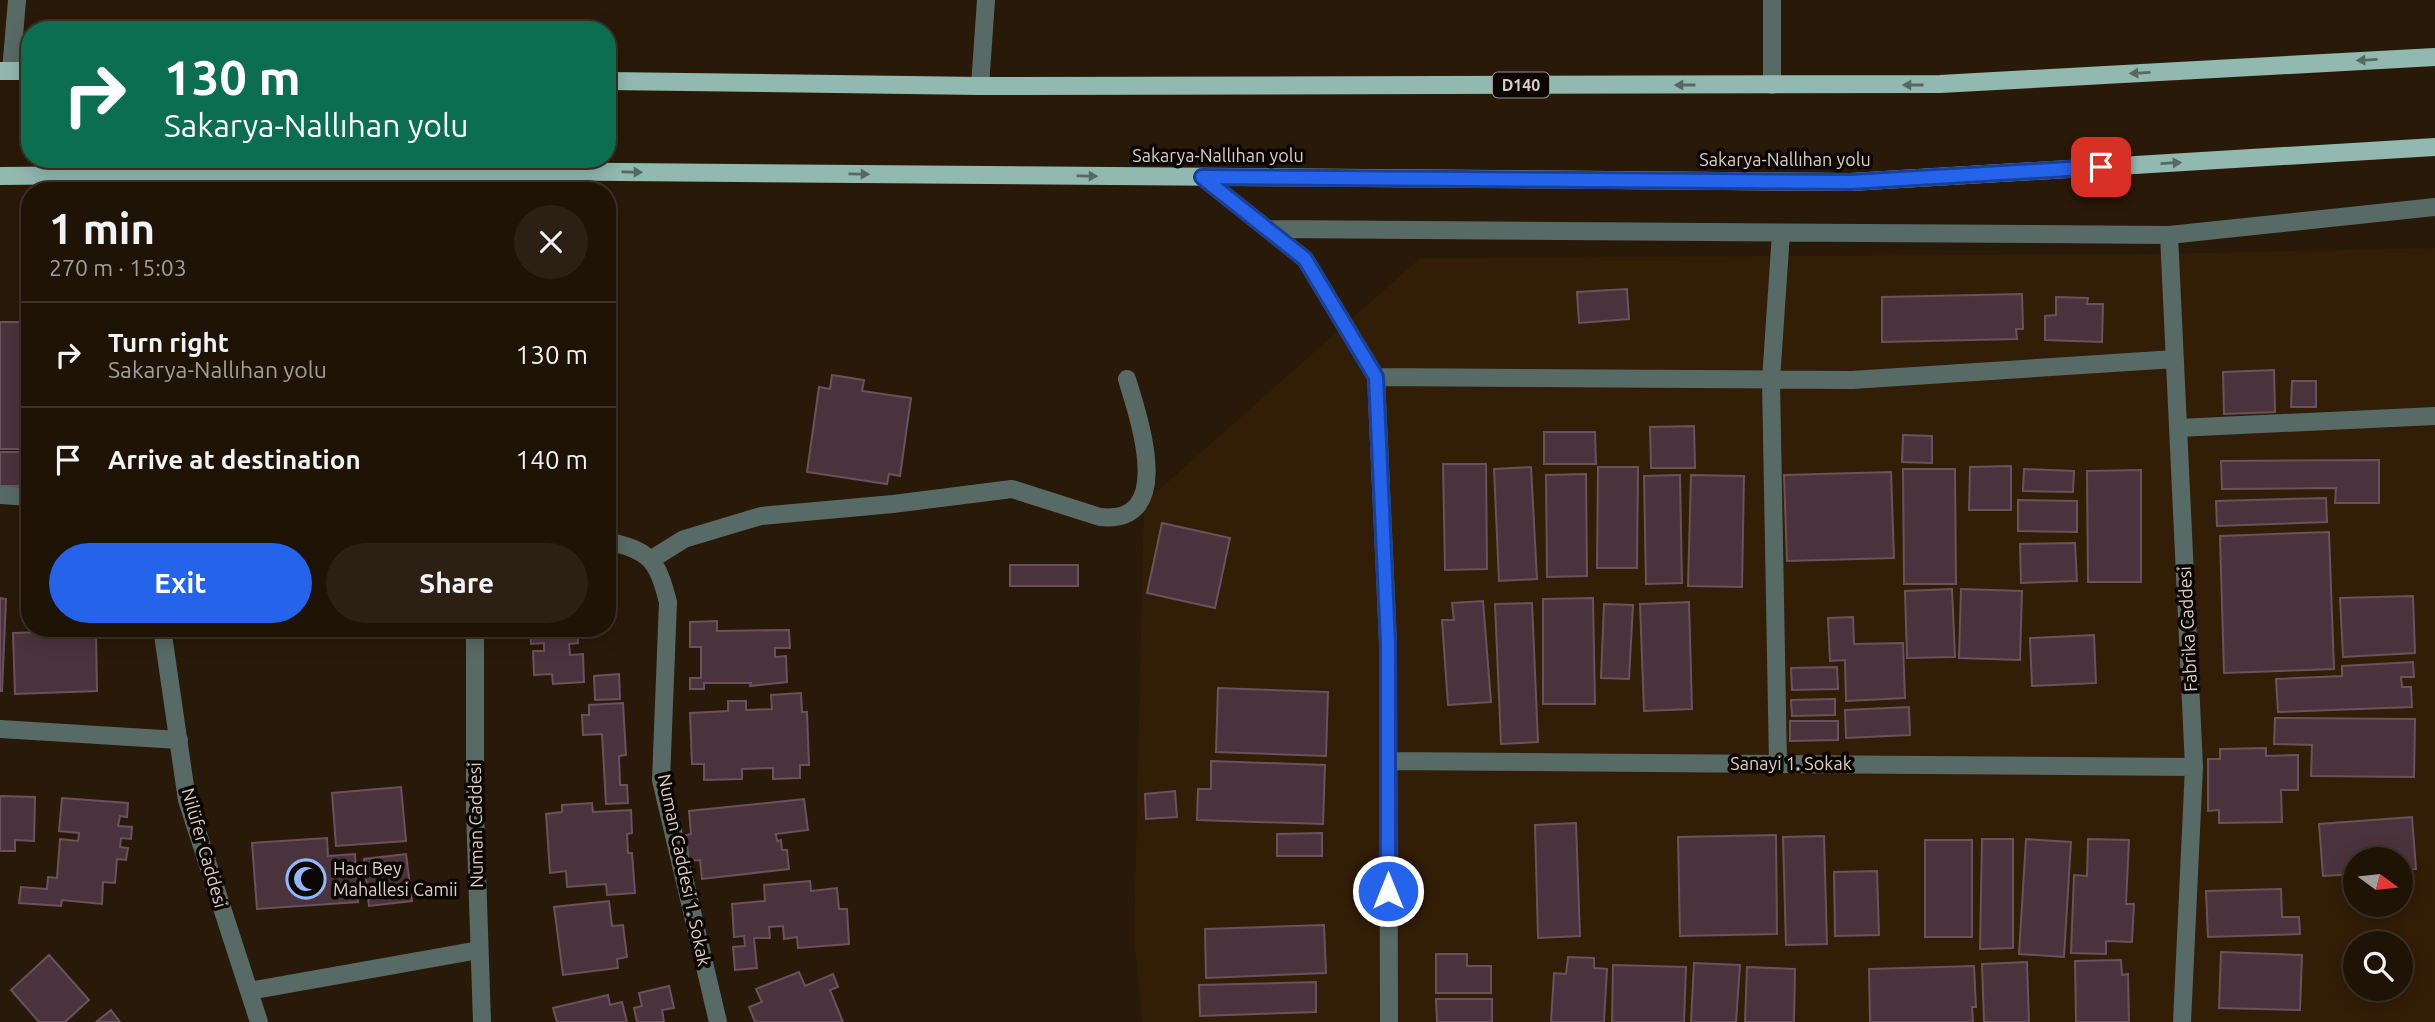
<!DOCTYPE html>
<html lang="en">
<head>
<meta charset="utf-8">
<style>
  :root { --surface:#1f1306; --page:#2c2014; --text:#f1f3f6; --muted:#a19e9b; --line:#3c3228; --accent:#2563eb }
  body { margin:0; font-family:Ubuntu,sans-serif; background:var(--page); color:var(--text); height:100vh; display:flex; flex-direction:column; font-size:26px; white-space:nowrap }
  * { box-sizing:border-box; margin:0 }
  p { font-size:23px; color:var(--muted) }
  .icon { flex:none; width:38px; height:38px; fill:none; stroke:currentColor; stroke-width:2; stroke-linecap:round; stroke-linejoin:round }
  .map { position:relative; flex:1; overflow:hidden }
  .panel { position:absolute; left:21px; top:182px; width:595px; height:455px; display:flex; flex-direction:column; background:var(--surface); border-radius:28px; box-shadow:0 4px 18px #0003,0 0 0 2px var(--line) }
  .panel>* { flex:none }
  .banner { position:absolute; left:21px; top:21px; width:595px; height:147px; border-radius:28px; box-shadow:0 4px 18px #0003,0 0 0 2px var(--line); background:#0b6e4f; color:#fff; overflow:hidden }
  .needle { width:46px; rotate:105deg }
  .controls { position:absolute; left:2343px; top:847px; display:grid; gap:14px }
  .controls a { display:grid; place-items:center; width:70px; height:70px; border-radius:50%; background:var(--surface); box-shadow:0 4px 18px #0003,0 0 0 2px var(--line); font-size:35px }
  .pin { position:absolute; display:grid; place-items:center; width:60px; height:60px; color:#fff; margin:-30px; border-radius:14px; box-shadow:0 4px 10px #0006 }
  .me { position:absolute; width:77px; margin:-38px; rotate:0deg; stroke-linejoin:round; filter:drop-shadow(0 0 5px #0008) }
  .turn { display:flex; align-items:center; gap:24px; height:147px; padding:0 28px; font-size:32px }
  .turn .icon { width:91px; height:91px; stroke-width:2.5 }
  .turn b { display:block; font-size:49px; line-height:60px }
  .round { display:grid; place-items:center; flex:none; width:74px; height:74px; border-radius:37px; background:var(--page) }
  .headline { display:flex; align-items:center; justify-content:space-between; height:119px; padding:0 28px }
  h1 { font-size:42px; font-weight:700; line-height:52px }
  .button { display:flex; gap:14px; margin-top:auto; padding:14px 28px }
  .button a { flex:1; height:80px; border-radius:42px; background:var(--accent); color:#fff; font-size:28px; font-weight:700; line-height:80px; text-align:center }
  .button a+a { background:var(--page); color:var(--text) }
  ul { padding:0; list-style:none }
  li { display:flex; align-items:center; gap:21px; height:105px; padding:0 28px; border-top:2px solid var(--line) }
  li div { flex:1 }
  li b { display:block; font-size:26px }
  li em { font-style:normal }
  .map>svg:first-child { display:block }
  .built { fill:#321d07; fill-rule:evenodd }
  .building { fill:#4b333d; stroke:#6b515c; stroke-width:2 }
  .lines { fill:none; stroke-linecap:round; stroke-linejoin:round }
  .minor { stroke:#586a66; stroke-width:18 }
  .major { stroke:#92b9b0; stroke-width:18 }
  .oneway { fill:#566862 }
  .route-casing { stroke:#184099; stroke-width:18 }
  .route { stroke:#2563eb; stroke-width:12 }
  .labels { text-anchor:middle; stroke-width:7; stroke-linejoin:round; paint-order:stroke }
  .shield { fill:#0c0602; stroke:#9d938a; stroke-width:2 }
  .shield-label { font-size:16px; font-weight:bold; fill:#dbcfc5 }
  .street-label { font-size:18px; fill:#dbcfc5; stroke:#0c0602 }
  .poi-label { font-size:18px; fill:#dbcfc5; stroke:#0c0602; text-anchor:start }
</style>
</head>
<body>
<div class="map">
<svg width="2435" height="1022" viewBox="0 0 2435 1022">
  <rect width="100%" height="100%" fill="#291908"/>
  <path class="built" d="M2435,248v774h-1293l-8,-87 10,-432 276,-245 724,-4zM2356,859h45v46h-45zM2356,943h45v46h-45z"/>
  <path class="building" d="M1627,289l2,30 -50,4 -2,-31z
    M2022,294l1,35h-7l1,10 -135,3v-45z
    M2056,297l32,1 -1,6h16l-1,38 -57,-2v-24l11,-1z
    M0,322h30v127h-30z
    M2274,370l1,42 -51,2 -1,-42z
    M832,375l32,5 -2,11 49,7 -11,78 -11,-2 -2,10 -80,-12 12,-85 11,2z
    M2292,381h24v26h-25z
    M1694,426l1,42h-44l-1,-41z
    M1544,432h51l1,32h-52z
    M1903,435l29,1v27l-30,-1z
    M0,452h30v34h-30z
    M2379,460v43h-44l1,-15 -114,1 -1,-28z
    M1443,464h43l1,105 -42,1z
    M2011,466v44h-42l1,-43z
    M1531,467l6,112 -38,2 -5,-112z
    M1598,467h40l-1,101h-40z
    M1903,469h52l1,115h-52z
    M2024,469l50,2 -1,21 -50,-1z
    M2141,470v112h-53l-1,-111z
    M1891,472l3,86 -107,3 -3,-86z
    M1586,474l1,102 -40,1 -1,-102z
    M1680,475l2,108 -36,1 -2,-108z
    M1691,475l53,1 -2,111 -54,-1z
    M2326,498l1,24 -110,4 -1,-25z
    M2018,500l59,1v31l-59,-1z
    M1162,523l68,15 -15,70 -68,-15z
    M2329,532l5,137 -110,4 -4,-137z
    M2075,543l2,38 -56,2 -1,-39z
    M1010,565h68v21h-68z
    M30,586v27l-9,1 -1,-27z
    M1952,589l3,68 -48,1 -2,-67z
    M1961,589l61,2 -2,69 -61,-2z
    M2413,596l2,57 -72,4 -3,-59z
    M0,598l6,1 -4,92h-2z
    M1593,598l2,106h-52v-105z
    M1483,601l8,101 -43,3 -6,-85h12l-2,-17z
    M1689,602l3,107 -48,2 -4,-107z
    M1532,603l6,139 -37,2 -6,-140z
    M1604,604l29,1 -4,74 -28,-1z
    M1853,617l1,27 49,-1 2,55 -59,3 -1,-41 -15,1 -2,-43z
    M717,621v10l72,-1 1,18h-15v9l11,-1 1,26 -37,4 1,-3h-47v6h-14v-11h11v-31h-11v-25z
    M530,628h47l1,15 -9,1 1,11 13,-1 1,28 -31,2 -1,-10 -18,1 -1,-24h11v-8l-13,1z
    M96,630l1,61 -82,3 -2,-61z
    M2094,635l2,48 -64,3 -2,-48z
    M2413,662l1,15h-13l1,10h9l1,20 -134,5 -2,-33 66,-3v-10z
    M1837,667l1,22 -46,1 -1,-22z
    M619,674l1,25 -25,1 -1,-24z
    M1218,688l110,4 -2,64 -110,-4z
    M801,693l1,19h5l2,53h-9v13l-27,1v-11l-31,1v10l-38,1v-16h-12l-2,-51 38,-2v-10h18v9l26,-1 -1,-14z
    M1835,699v16l-43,1 -1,-16z
    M623,703l3,52 -7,1 1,29h7l1,18 -22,1 -4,-70 -19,1 -1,-20h7v-10z
    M1909,707l1,28 -64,3 -1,-28z
    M2275,718l140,1 -1,58 -103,-1 1,-31 -38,-1z
    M1790,721h48v19l-48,1z
    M2266,748v8l32,-1v35h-17l1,32 -63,1v-13l-11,1v-52h12v-10z
    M1211,761l114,4 -2,59 -126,-4 1,-31h13z
    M401,787l5,54 -70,5 -4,-53z
    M1175,791l2,26 -31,2 -1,-25z
    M0,796l35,1 -1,44 -19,-1v11h-15z
    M62,798l66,5 -1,14 -7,-1 -2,10 14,1 -1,12 -10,-1 -1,9 8,1 -2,12 -9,-1 -2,24 -12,-1 -1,22 -40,-4 -1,6 -42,-3 2,-16 26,2 1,-12 9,1 3,-39 18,2 1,-8 -20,-2z
    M804,799l4,31 -32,4 1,7 4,-1 1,10h5l2,19 -87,10 -2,-19 -11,1 -3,-26 5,-1 -2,-23z
    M592,803l1,9 38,-2 1,23 -5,1 1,19h4l3,40 -28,2 -1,-11 -39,3 -1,-16 -16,2 -4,-59 16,-2v-7z
    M2412,817l4,52 -15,1v-11h-45v15l-33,2 -4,-52z
    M1576,823l4,113 -42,2 -3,-113z
    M1322,833v23h-45v-22z
    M1776,835l1,99 -97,2 -2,-99z
    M1824,836l3,108 -41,1 -3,-108z
    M327,838l1,18 27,-2 3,48 -101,7 -5,-66z
    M1982,839h31v109l-33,1z
    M2026,839l45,3 -7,115 -45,-3z
    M2088,839l41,1 -3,64h8l-2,38 -26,-1v13l-35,-1 3,-78 13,1z
    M1925,840h47v97h-47z
    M406,854l6,47 -43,5 -5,-47z
    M1877,871l2,64 -44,1 -1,-64z
    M810,881l1,10 26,-3 2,21h8l2,35 -51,4 -1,-11 -13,2 -1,-13 -14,1 1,11h-16l3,30 -22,2 -2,-23 12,-1 -1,-10 -10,1 -2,-33 33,-3 -1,-16z
    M2281,889l1,28h17l1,17 -92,3 -2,-46z
    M609,901l3,25 11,-1 4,32 -10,2 1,9 -55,7 -9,-68z
    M1324,925l2,48 -120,5 -1,-49z
    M2221,952l81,3 -2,55 -81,-2z
    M1436,954h31v12h24v27h-55z
    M49,955l40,45 -24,22h-26l-28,-32z
    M1568,957l26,1v10l13,1 -3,53h-53l3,-49 12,1z
    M2121,960l1,15 6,-1 1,48h-53l-1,-61z
    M2027,962l2,60h-45l-2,-58z
    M1694,963l46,2 -4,57h-45z
    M1613,965l73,2 -2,55h-72z
    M1974,966l2,41h-4l1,15h-103l-1,-53z
    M1747,967l48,2 -1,53h-49z
    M799,972l6,14 28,-12 5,13 -8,3 13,32h-88l-6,-15 13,-5 -6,-13z
    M1316,982v30l-116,4 -1,-31z
    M669,986l5,22 -12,2 2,12h-27l-3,-14 8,-2 -3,-13z
    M608,995l2,10 12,-3 5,20h-70l-4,-14z
    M1436,999h56v23h-55z
    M111,1010l9,12h-24z"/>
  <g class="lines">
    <path class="minor" d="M1772,0v85
      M11,71l6,-71
      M980,86l6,-86
      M96,174l2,17
      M1202,177l103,82 71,118 12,266 1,379
      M492,191l1,-20
      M1268,229l901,6 266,-28
      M2169,235l25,532 -12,255
      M1376,377l476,3 323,-21
      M2178,428l257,-12
      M0,495l30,2
      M607,541c44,10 50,19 61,61l-7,178 57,242
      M652,559l32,-20 77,-23 132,-12 119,-15 88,28c77,8 38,-100 27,-138
      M162,628l25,172 72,222
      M475,628v182l7,212
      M0,729l179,11
      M1388,761l806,6
      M1778,764l-7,-384 10,-147
      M249,991l230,-41"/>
    <path class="major" d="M0,71h30
      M607,81l373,5 960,-2 495,-27
      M0,176l493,-5 1358,11 584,-35"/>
  </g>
  <defs><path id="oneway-solid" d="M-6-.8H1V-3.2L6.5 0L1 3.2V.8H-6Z" transform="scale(1.75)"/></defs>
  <g class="oneway">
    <use href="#oneway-solid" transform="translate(2367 60) rotate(177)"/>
    <use href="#oneway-solid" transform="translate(2140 73) rotate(177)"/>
    <use href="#oneway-solid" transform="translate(1685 85) rotate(180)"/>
    <use href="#oneway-solid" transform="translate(1913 85) rotate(180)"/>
    <use href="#oneway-solid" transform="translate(2171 163) rotate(-3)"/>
    <use href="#oneway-solid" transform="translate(632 172) rotate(1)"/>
    <use href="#oneway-solid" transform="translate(859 174) rotate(1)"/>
    <use href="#oneway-solid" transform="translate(1087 176) rotate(1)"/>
  </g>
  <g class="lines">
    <g class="route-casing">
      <path id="route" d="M1388,891v-248l-12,-266 -71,-118 -103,-82 649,5 250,-15"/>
    </g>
    <use href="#route" class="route"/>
  </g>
  <defs>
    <g id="mosque-ring" transform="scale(2.0125)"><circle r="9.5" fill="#0c0602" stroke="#90b8fd" stroke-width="1.5"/><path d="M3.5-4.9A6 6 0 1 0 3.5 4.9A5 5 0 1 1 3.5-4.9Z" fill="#90b8fd"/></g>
  </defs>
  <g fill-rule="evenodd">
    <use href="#mosque-ring" x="306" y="879"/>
  </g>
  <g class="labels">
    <rect class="shield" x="1493" y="72.5" width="56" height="25" rx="5"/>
    <g class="shield-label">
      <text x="1521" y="91">D140</text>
    </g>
    <g class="street-label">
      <text x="1218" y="162">Sakarya-Nallıhan yolu</text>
      <text x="1785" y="166">Sakarya-Nallıhan yolu</text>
      <text transform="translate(2188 629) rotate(-93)" y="6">Fabrika Caddesi</text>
      <text x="1791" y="770">Sanayi 1. Sokak</text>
      <text transform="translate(476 825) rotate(-91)" y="6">Numan Caddesi</text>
      <text transform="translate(204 848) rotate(74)" y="6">Nilüfer Caddesi</text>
      <text transform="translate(684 870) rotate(78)" y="6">Numan Caddesi 1. Sokak</text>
    </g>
    <g class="poi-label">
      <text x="333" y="875">Hacı Bey<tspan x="333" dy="21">Mahallesi Camii</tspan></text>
    </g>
  </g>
</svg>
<div class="controls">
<a><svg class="needle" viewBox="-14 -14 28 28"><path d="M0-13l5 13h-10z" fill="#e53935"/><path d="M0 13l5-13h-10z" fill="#a19e9b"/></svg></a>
<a><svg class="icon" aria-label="search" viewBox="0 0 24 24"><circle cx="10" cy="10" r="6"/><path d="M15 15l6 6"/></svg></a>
</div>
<div class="pin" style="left:2101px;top:167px;background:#d93025"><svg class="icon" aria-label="arrive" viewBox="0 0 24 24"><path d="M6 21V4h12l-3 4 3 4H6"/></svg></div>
<svg class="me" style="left:1388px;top:891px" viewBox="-20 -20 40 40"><circle r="17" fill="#2563eb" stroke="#fff" stroke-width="3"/><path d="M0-11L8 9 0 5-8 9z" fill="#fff"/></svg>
<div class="banner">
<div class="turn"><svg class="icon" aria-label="right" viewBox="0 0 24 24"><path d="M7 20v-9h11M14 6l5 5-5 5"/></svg><div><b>130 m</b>Sakarya-Nallıhan yolu</div></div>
</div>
<section class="panel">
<div class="headline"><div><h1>1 min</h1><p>270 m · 15:03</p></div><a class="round"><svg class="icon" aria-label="close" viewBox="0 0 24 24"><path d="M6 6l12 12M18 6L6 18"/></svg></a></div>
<ul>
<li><svg class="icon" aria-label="right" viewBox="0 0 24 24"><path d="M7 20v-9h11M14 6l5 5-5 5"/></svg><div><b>Turn right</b><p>Sakarya-Nallıhan yolu</p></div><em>130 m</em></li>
<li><svg class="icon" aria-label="arrive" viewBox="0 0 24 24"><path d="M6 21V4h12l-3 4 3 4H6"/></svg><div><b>Arrive at destination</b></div><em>140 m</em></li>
</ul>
<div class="button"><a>Exit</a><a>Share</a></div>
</section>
</div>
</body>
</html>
